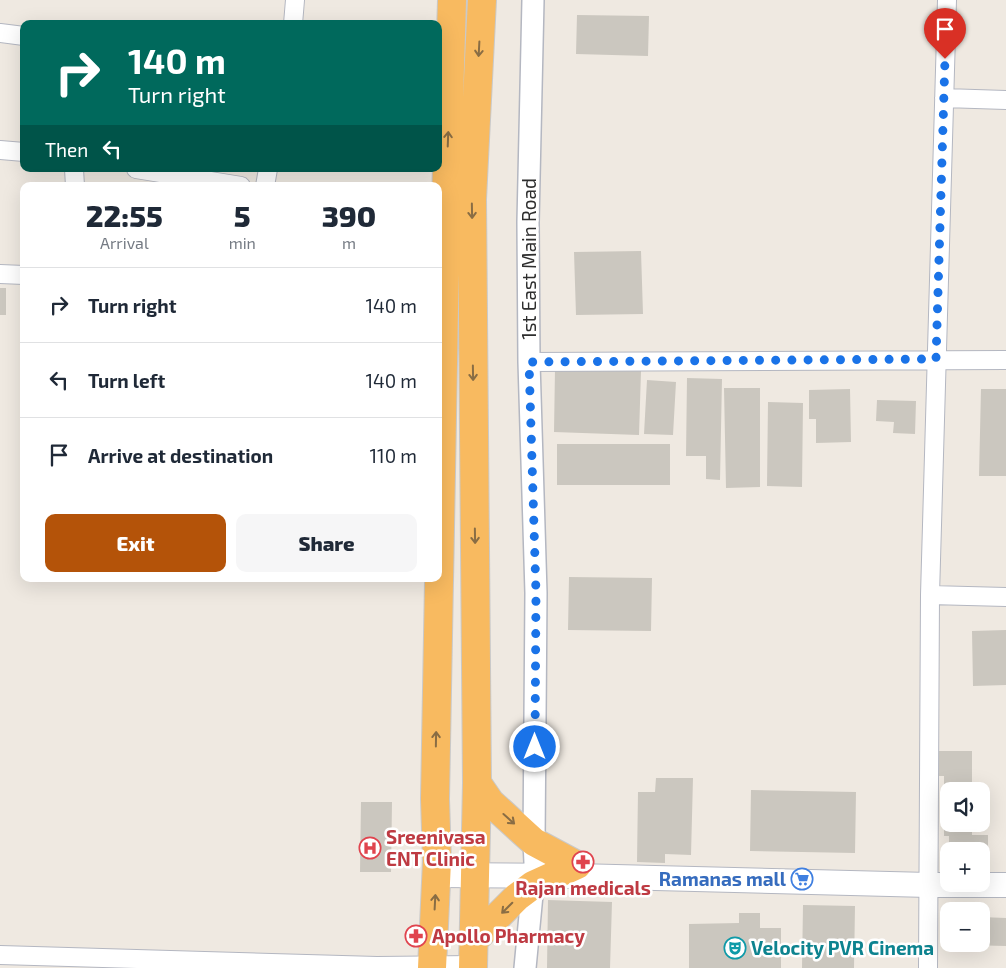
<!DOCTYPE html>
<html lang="en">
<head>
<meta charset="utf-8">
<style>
  :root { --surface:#fff; --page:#f6f6f7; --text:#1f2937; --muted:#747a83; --line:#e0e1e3; --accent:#b45309 }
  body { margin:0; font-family:"Exo 2",sans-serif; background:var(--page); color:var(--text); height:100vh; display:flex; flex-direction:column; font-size:19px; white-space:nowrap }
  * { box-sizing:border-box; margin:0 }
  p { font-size:16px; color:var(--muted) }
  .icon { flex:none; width:28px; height:28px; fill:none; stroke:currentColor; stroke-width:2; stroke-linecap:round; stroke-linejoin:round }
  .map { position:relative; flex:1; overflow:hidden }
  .drawer { position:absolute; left:20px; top:182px; width:422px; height:400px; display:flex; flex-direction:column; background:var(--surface); border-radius:10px; box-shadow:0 5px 20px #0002 }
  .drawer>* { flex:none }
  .hud { position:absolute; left:20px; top:20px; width:422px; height:152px; border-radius:10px; box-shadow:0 5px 20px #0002; background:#00695c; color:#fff; overflow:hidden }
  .tools { position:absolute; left:940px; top:782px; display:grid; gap:10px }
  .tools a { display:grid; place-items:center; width:50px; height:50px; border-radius:10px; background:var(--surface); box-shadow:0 5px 20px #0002; font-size:25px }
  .pin { position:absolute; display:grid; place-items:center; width:42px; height:42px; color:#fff; margin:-51px -21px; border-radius:50% 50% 50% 0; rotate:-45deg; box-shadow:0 0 5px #0007 }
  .pin .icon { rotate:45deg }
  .me { position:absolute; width:55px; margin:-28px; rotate:0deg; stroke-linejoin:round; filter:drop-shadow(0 0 4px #0008) }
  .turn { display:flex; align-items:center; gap:18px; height:105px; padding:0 25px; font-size:22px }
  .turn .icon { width:65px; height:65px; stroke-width:2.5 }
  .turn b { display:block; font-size:35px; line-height:42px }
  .then { display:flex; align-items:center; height:48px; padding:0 25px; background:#0003; gap:10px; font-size:19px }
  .eta { display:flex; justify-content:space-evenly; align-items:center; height:85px; text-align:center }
  .eta b { font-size:30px; font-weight:800; line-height:35px }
  .action { display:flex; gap:10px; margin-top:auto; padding:10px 25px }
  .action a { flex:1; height:58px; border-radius:10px; background:var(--accent); color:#fff; font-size:20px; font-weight:800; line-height:58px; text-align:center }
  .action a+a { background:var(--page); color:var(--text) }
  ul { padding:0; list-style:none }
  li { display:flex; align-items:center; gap:15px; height:75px; padding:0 25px; border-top:1px solid var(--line) }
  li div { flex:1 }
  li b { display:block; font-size:19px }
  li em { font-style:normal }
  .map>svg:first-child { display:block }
  .building { fill:#cbc7bf }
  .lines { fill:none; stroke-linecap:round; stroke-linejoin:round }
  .minor-casing { stroke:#b4b7c1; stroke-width:20 }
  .tertiary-casing { stroke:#b4b7c1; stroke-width:24 }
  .secondary-casing { stroke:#b4b7c1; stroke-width:26 }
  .trunk-casing { stroke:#c9c9c9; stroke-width:30 }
  .minor { stroke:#fff; stroke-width:18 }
  .tertiary { stroke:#fff; stroke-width:21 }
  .secondary { stroke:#fff; stroke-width:24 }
  .trunk { stroke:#f8ba60; stroke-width:28 }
  .oneway { stroke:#896d44 }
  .route { stroke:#1a73e8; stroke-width:9; stroke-dasharray:0 16.2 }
  .labels { text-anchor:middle; stroke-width:5; stroke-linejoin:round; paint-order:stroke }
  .street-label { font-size:19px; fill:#2e2e2e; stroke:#fff }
  .health-label { font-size:19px; font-weight:bold; fill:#be3a42; stroke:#fff; text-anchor:start }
  .shop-label { font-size:19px; font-weight:bold; fill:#366cbe; stroke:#fff; text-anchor:end }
  .culture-label { font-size:19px; font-weight:bold; fill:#0d838f; stroke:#fff; text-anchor:start }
</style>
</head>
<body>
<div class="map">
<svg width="1006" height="968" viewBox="0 0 1006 968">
  <rect width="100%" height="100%" fill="#efe9e1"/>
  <path class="building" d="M577,15l72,1 -1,40 -72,-2z
    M641,251l2,63 -67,1 -2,-63z
    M0,288h6v27h-6z
    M555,369l86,2 -2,64 -85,-3z
    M687,378l35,1 -2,101 -14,-1v-23h-20z
    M647,380l29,2 -3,53 -29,-1z
    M724,388h36v99l-34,1z
    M850,389l1,53 -35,1v-24h-7v-29z
    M981,389h25v87h-27z
    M877,400l39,1 -1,33 -22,-1 1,-11 -18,-1z
    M768,402l35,1 -1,84 -35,-1z
    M557,444h113v41h-113z
    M569,577l83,1 -1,53 -83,-1z
    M1006,630v55l-33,1 -1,-55z
    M939,751h33v40h-23v33h23v11h16v20h-7v-4h-32v-15h-5v-60h-5z
    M656,778h37l-2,77 -26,-1v9l-28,-1 1,-70h17z
    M751,790l105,2 -1,61 -105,-2z
    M361,802h31l-1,70h-31z
    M548,900l64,2 -2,66h-63z
    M803,905l52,1 -1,62h-52z
    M739,913h21v15h21v40h-92v-44l50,-1z
    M981,917l25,1v28l-39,-1v-1h14z"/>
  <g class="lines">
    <g class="minor-casing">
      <path id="minor" d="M293,24l2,-24
        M0,33l24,3
        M944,98l62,2
        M0,150l24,2
        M74,169l1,17
        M136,169l105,17
        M265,186l3,-17
        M0,274l24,1
        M529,362l477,-2
        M930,595l76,2
        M0,955l377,11 96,-1
        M928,968l2,-373 17,-595"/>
    </g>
    <g class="tertiary-casing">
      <path id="tertiary" d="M525,968l10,-105 -1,-21 2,-249 -7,-231 -1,-140 5,-222"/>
    </g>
    <g class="secondary-casing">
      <path id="secondary" d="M436,875l140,1 353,9h77"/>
    </g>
    <g class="trunk-casing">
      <path id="trunk" d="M477,783l13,19 44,40 43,23
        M473,941l44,-44 16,-12 44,-20
        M432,968l5,-107 -2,-62 11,-599 6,-200
        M473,968l4,-185 -5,-584 10,-199"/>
    </g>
    <use href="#minor" class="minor"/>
    <use href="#tertiary" class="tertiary"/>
    <use href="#secondary" class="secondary"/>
    <use href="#trunk" class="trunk"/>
  </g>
  <defs><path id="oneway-shaft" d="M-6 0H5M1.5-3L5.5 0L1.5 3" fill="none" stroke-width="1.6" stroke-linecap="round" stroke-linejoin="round" transform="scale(1.25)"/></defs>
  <g class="oneway">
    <use href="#oneway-shaft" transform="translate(479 49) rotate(93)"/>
    <use href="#oneway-shaft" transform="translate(448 139) rotate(-88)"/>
    <use href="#oneway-shaft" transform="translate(472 211) rotate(89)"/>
    <use href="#oneway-shaft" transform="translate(473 373) rotate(89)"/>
    <use href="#oneway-shaft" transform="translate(475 536) rotate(89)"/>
    <use href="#oneway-shaft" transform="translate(436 739) rotate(-89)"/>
    <use href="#oneway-shaft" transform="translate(509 819) rotate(42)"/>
    <use href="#oneway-shaft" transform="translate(435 902) rotate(-87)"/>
    <use href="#oneway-shaft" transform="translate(507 908) rotate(135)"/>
  </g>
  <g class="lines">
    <path class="route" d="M535,747l1,-154 -7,-231 407,-3 9,-300"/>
  </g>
  <defs>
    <g id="hospital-ring" transform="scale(1.125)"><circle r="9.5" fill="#fff" stroke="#e0444e" stroke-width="1.5"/><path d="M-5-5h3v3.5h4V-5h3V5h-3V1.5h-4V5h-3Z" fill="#e0444e"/></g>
    <g id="pharmacy-ring" transform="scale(1.125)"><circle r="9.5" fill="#fff" stroke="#e0444e" stroke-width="1.5"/><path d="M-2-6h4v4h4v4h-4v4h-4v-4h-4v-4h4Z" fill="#e0444e"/></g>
    <g id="supermarket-ring" transform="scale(1.125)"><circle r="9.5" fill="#fff" stroke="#3f7fe0" stroke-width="1.5"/><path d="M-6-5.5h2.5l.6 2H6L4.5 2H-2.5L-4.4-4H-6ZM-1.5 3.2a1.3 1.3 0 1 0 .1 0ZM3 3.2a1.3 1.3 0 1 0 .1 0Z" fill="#3f7fe0"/></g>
    <g id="theatre-ring" transform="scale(1.125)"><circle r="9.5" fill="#fff" stroke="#0f9aa8" stroke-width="1.5"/><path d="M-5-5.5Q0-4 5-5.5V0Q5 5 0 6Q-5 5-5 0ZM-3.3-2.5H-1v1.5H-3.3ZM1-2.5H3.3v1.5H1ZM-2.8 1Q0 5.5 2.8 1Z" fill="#0f9aa8"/></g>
  </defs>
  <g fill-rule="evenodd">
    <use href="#hospital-ring" x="370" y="848"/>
    <use href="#pharmacy-ring" x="583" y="862"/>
    <use href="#supermarket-ring" x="802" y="879"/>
    <use href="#pharmacy-ring" x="416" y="936"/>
    <use href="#theatre-ring" x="735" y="948"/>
  </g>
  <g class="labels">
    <g class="street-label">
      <text transform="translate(529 259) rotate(-90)" y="7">1st East Main Road</text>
    </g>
    <g class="health-label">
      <text x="386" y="844">Sreenivasa<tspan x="386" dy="22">ENT Clinic</tspan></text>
      <text x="583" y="895" text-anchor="middle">Rajan medicals</text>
      <text x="432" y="943">Apollo Pharmacy</text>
    </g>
    <g class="shop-label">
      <text x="786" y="886">Ramanas mall</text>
    </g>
    <g class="culture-label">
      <text x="751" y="955">Velocity PVR Cinema</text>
    </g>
  </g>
</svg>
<div class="tools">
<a><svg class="icon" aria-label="sound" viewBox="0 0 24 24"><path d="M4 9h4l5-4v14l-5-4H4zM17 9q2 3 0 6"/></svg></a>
<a>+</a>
<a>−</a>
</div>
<div class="pin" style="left:945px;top:59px;background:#d93025"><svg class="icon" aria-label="arrive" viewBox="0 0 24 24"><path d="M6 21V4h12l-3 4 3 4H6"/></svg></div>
<svg class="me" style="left:535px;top:747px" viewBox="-20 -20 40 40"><circle r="17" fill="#1a73e8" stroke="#fff" stroke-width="3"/><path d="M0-11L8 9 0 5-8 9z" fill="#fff"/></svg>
<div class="hud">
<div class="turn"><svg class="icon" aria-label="right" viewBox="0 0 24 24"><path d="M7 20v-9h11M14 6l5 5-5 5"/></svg><div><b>140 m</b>Turn right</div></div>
<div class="then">Then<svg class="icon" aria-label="left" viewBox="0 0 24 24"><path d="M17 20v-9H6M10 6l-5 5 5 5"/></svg></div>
</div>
<section class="drawer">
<div class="eta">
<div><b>22:55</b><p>Arrival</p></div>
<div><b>5</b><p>min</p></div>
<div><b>390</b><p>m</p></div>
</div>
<ul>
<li><svg class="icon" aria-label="right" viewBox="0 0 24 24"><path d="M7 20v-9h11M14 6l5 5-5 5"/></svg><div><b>Turn right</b></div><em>140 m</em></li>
<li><svg class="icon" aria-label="left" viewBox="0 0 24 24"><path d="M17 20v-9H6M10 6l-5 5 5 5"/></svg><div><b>Turn left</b></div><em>140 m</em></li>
<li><svg class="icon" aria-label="arrive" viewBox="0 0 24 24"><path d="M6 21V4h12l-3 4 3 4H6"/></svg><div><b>Arrive at destination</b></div><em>110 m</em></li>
</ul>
<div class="action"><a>Exit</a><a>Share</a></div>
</section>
</div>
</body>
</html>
